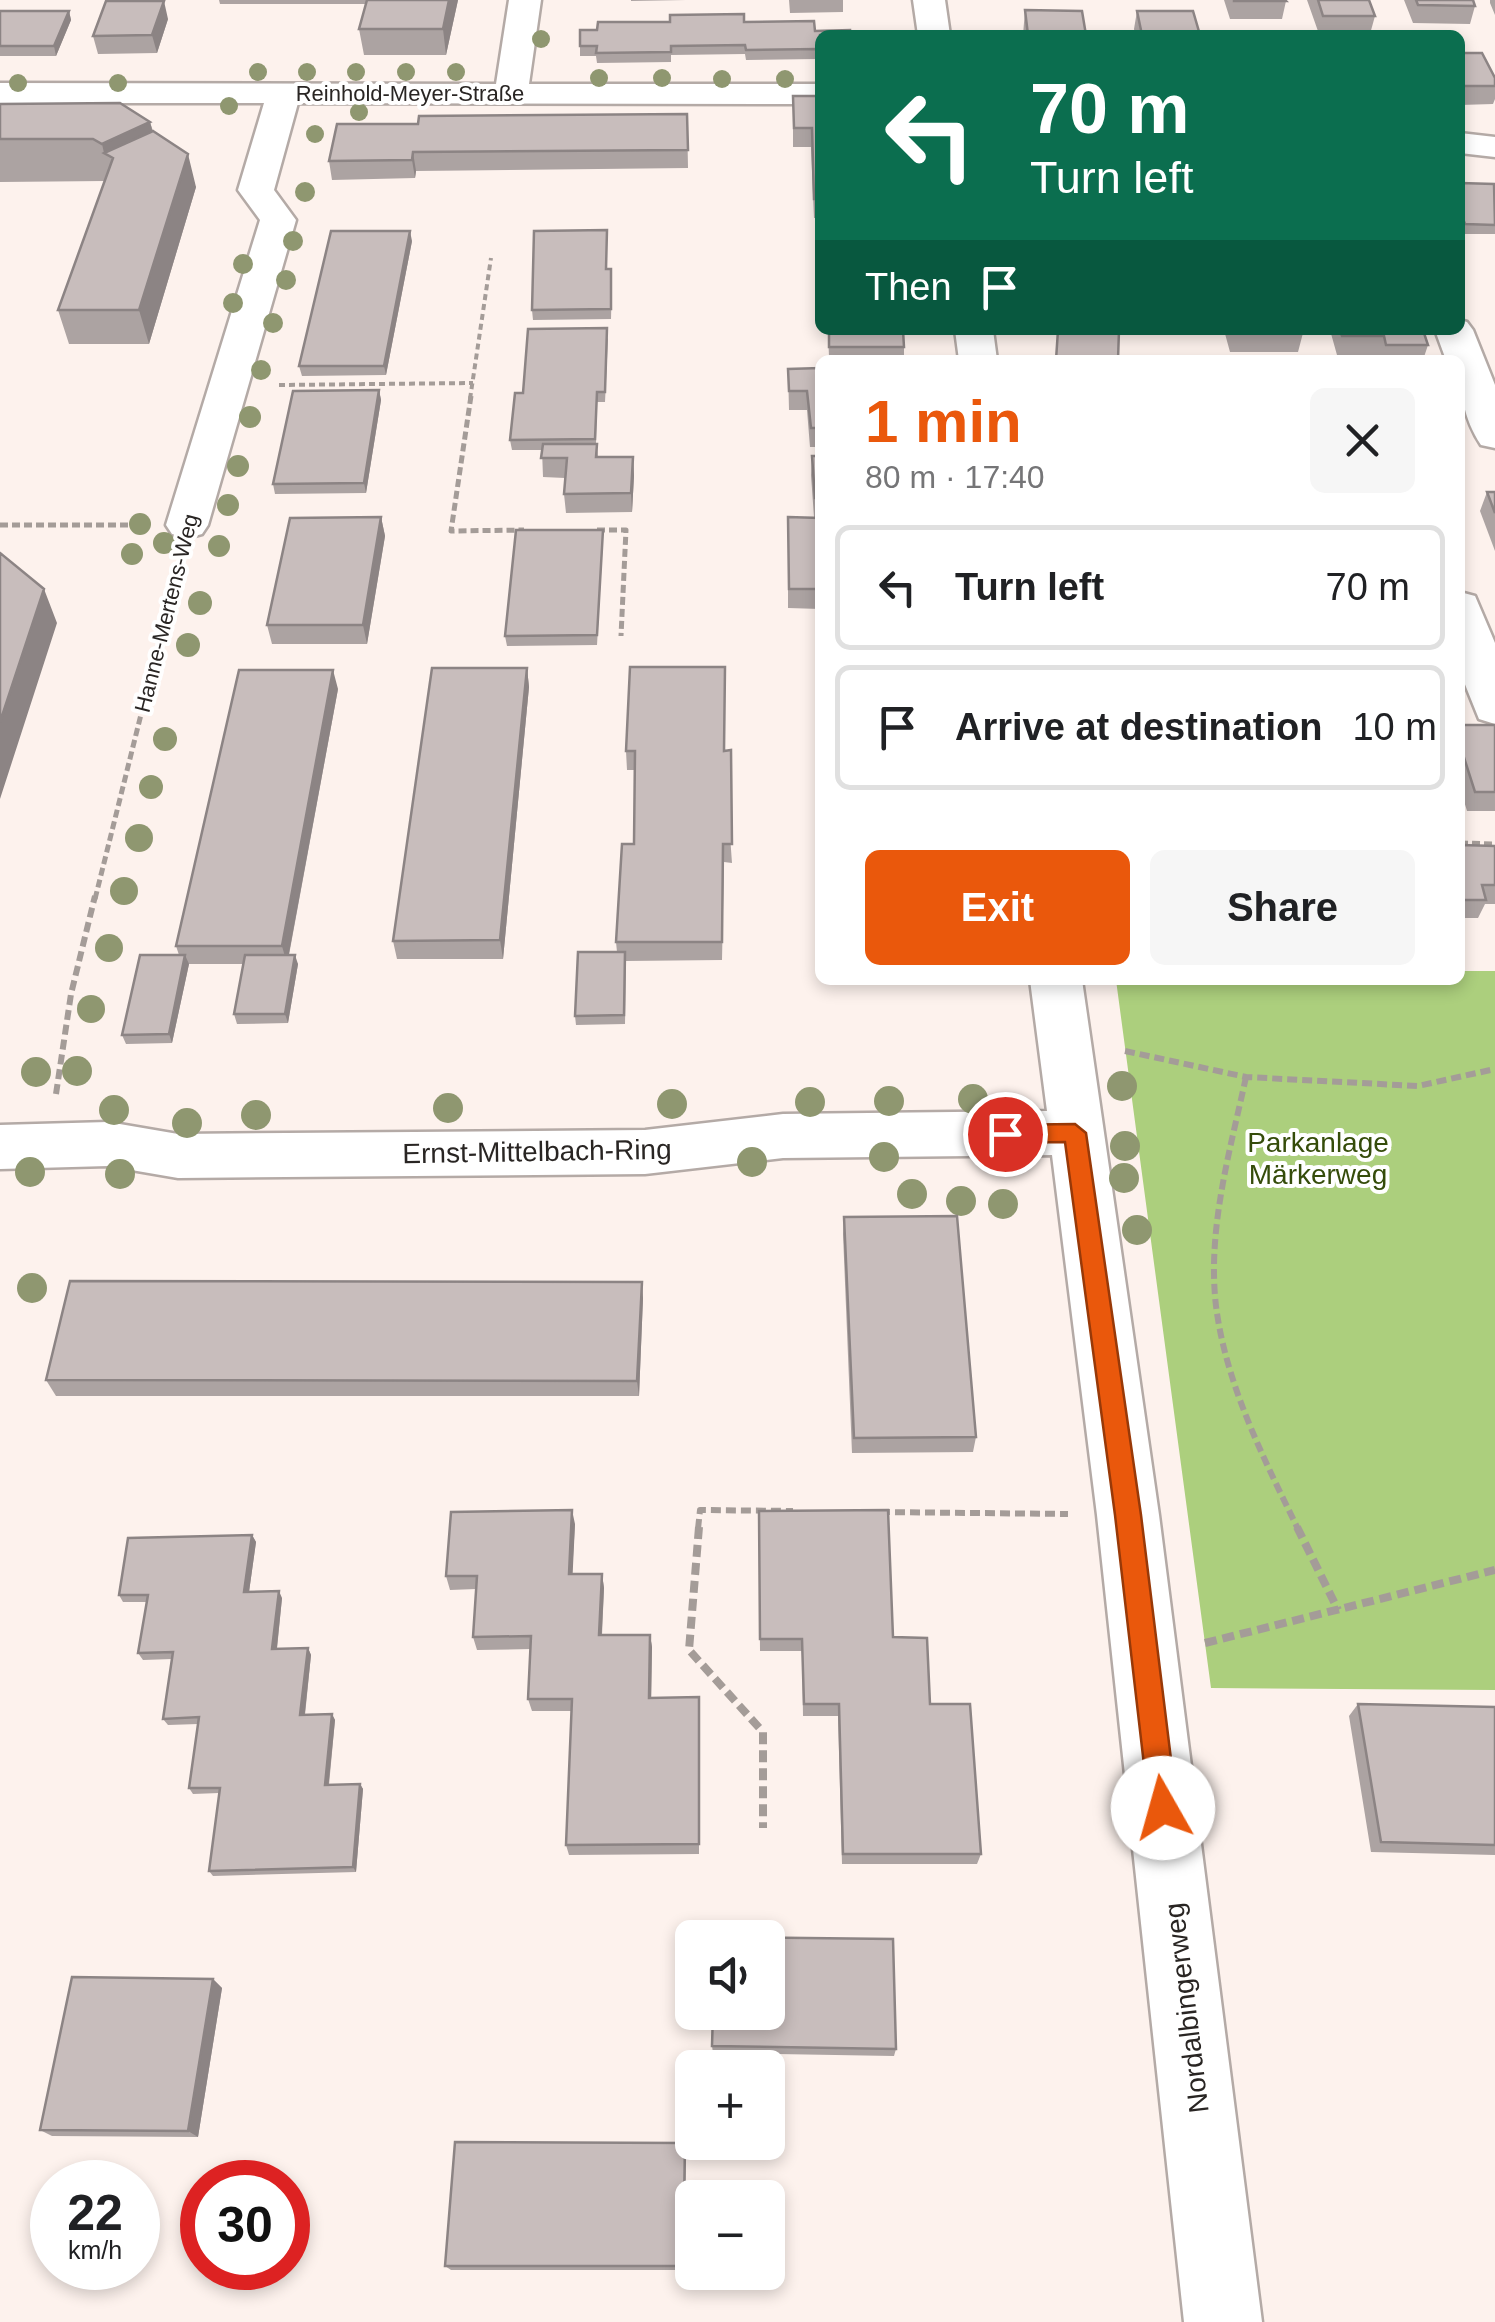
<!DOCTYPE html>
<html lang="en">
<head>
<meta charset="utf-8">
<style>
  :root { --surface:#fff; --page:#f6f6f6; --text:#202124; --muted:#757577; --line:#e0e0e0; --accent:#ea580c }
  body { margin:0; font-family:Helvetica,sans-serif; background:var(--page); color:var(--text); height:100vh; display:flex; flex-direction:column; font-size:38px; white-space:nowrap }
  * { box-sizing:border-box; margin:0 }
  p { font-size:32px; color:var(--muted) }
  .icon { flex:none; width:55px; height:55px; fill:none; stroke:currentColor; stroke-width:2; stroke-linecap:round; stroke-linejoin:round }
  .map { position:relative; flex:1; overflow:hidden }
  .side { position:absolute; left:815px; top:355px; width:650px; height:630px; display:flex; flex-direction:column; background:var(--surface); border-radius:15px; box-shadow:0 5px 15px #0003 }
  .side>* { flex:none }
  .hud { position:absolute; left:815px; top:30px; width:650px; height:305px; border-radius:15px; box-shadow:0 5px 15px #0003; background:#0b6e4f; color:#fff; overflow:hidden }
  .buttons { position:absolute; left:675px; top:1920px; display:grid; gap:20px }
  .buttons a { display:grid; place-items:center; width:110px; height:110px; border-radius:15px; background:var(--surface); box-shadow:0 5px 15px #0003; font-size:50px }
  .speed { position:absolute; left:30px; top:2160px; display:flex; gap:20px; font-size:50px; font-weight:700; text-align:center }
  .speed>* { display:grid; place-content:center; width:130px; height:130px; border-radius:50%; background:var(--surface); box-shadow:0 5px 15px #0003; line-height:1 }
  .speed small { font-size:25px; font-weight:400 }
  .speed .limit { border:15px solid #d22; background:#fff; color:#111 }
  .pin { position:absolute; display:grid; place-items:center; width:85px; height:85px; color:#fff; margin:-42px; border:5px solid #fff; border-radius:50%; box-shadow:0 2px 10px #0007 }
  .me { position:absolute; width:110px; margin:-55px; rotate:353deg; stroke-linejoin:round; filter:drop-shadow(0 0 8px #0008) }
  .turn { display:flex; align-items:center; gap:35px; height:210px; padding:0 50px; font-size:45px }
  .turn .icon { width:130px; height:130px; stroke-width:2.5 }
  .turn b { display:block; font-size:70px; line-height:85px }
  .then { display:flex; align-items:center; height:95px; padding:0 50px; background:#0003; gap:20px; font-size:38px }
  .round { display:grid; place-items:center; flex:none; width:105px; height:105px; border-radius:15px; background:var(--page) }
  .head { display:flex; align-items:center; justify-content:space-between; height:170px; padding:0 50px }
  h1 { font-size:60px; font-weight:800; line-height:75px; color:var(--accent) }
  .cta { display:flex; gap:20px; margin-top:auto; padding:20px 50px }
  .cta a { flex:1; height:115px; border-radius:15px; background:var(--accent); color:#fff; font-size:40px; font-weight:800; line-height:115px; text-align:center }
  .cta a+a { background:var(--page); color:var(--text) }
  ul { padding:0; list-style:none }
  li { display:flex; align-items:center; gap:30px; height:125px; margin:0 20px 15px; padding:0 30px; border:5px solid var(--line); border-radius:15px }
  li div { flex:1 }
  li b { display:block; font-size:38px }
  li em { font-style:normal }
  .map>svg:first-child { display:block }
  .green { fill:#accf7d }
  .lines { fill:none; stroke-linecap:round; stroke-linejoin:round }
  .minor-casing { stroke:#b4aaa6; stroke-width:5 }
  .path-far3 { stroke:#a49c98; stroke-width:4; stroke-dasharray:6 4; stroke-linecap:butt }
  .path-far2 { stroke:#a49c98; stroke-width:5; stroke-dasharray:8 4; stroke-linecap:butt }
  .path-far1 { stroke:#a49c98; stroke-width:6; stroke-dasharray:10 5; stroke-linecap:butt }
  .path { stroke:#a49c98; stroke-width:8; stroke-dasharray:12 6; stroke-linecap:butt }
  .minor { fill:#fff; fill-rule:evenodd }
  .tree { fill:#8f9770 }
  .wall { fill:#aca3a2 }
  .shaded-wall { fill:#8c8484 }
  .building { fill:#c8bdbc; stroke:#8c8484; stroke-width:2.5 }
  .route { fill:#ea580c; stroke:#983908; stroke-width:2.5 }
  .labels { text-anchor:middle; stroke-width:8; stroke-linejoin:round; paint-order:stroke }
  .far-street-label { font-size:22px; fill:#292523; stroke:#fff }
  .park-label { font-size:28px; fill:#354c0a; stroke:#fff }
  .street-label { font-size:28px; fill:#292523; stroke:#fff }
</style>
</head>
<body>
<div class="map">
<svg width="1495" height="2322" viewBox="0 0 1495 2322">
  <rect width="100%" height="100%" fill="#fdf2ed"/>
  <path class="green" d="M1460,971h35v719l-284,-2 -95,-708h344z"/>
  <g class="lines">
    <g class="minor-casing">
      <path id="minor" d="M509,0h32l-12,84h291v20l-522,-1 -24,87 22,30 -88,305 -6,9 -15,4 -15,-4 -6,-9 94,-305 -22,-30 26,-87h-264v-20l496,1z
        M913,0h32l5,35h-32z
        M1460,133l35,4v20l-35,-4z
        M1460,320l7,2 6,8 22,55v63l-14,-3c-18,-27 -21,-54 -21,-85h-14l-11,-30h25z
        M955,330h38l4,30h-38z
        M1460,592l15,4 20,47v81l-16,-5 -19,-47z
        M1030,980h52l77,535 103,807h-78l-87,-807 -45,-360 -269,3 -138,16 -467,4 -70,-12 -108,3v-44l108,-3 70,12 467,-4 138,-16 264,-3z"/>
    </g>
    <path class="path-far3" d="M279,385l194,-2
      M470,399l21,-141"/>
    <path class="path-far2" d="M471,396l-20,135 73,-1
      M0,525h141
      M597,530h29l-5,106
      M1460,843l35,1
      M95,899l83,-333"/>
    <path class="path-far1" d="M1125,1051l121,26 172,9 77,-17
      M1246,1077c-16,74 -39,152 -30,229 10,79 48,153 82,223
      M56,1094l15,-100 24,-98
      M880,1512l188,2
      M698,1529l2,-19 93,1"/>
    <path class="path" d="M699,1527l-10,123 74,82v96
      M1297,1527l41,83
      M1205,1643l290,-73"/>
    <use href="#minor" class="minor"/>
  </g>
  <g class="tree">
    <circle cx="541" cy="39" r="9"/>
    <circle cx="258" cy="72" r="9"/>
    <circle cx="307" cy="72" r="9"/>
    <circle cx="356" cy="72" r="9"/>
    <circle cx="406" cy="72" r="9"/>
    <circle cx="456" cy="72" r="9"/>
    <circle cx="599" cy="78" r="9"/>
    <circle cx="662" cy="78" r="9"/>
    <circle cx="722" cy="79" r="9"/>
    <circle cx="785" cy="79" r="9"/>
    <circle cx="18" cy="83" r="9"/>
    <circle cx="118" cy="83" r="9"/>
    <circle cx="229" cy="106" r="9"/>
    <circle cx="359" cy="112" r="9"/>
    <circle cx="315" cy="134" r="9"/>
    <circle cx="305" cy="192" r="10"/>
    <circle cx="293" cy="241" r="10"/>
    <circle cx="243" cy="264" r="10"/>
    <circle cx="286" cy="280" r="10"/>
    <circle cx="233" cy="303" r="10"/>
    <circle cx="273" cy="323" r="10"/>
    <circle cx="261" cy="370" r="10"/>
    <circle cx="250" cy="417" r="11"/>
    <circle cx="238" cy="466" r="11"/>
    <circle cx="228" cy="505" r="11"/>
    <circle cx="140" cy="524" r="11"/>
    <circle cx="164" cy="543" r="11"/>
    <circle cx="219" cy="546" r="11"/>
    <circle cx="132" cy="554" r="11"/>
    <circle cx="200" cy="603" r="12"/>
    <circle cx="188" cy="645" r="12"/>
    <circle cx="165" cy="739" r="12"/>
    <circle cx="151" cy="787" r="12"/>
    <circle cx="139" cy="838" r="14"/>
    <circle cx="124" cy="891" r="14"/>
    <circle cx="109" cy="948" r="14"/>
    <circle cx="91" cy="1009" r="14"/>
    <circle cx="77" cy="1071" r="15"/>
    <circle cx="36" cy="1072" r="15"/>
    <circle cx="1122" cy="1086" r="15"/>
    <circle cx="973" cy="1099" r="15"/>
    <circle cx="889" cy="1101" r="15"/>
    <circle cx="810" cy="1102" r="15"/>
    <circle cx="672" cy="1104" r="15"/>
    <circle cx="448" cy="1108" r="15"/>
    <circle cx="114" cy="1110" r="15"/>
    <circle cx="256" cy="1115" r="15"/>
    <circle cx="187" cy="1123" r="15"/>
    <circle cx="1125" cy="1146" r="15"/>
    <circle cx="884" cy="1157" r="15"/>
    <circle cx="752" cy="1162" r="15"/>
    <circle cx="30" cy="1172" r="15"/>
    <circle cx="120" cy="1174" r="15"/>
    <circle cx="1124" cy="1178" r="15"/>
    <circle cx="912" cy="1194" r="15"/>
    <circle cx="961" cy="1201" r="15"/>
    <circle cx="1003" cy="1204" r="15"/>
    <circle cx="1137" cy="1230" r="15"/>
    <circle cx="32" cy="1288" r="15"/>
  </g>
  <path class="wall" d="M219,0h239l-12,55h-82l-5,-26 7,-25h-146z
    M631,0h55l-55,1z
    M789,0h54v12l-53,1z
    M1224,0h61l1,1 -4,18h-52z
    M1307,0h62l6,16 -5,18h-51z
    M1404,0h69l2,6 -5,18 -57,-1z
    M1490,0h5v15l-5,-12z
    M1025,10l61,25h-63z
    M0,11h69l2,9 -15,36h-56z
    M1137,11l63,24h-65l-1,-6z
    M168,19l-11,34 -59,1 -5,-18z
    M744,22l71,9 5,4v30h-2l-1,-6 -71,1 -1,-6 -74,1v7l-74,1 -1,-7h-16v-10l17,-16z
    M1460,53l35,25v21l-2,5 -33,1z
    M793,96h27v122h-6l-3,-71h-18z
    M0,104l150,18 3,9 43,56 -47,157h-80l-11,-34 47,-129 -105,1z
    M687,114l1,54 -272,3 -1,7 -83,2 -3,-19z
    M1460,183l35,3v48h-33l-2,-4z
    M607,230l-1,39h5l1,10 -1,40 -78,1 -1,-10z
    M412,241l-26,134 -84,1 -3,-10z
    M828,330l76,17v10h-75z
    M1224,330h78l1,3 -5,19h-68z
    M1330,330h93l5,15 -5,15h-44l-1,-5h-41z
    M608,338l-3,64h-8l-1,42h1l1,13h35l1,19 -2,36 -66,1 -2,-19 1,-16 -22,-1 -1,-27h-30l-2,-10 13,-47z
    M820,368v79h-10l-3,-37h-18l-1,-41z
    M379,390l2,10 -15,93 -91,1 -2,-10z
    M812,456h8v61h-6l-3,-42z
    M1487,492h8v59l-15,-40z
    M381,517l4,19 -18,108h-95l-5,-19z
    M788,517l32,1v91l-32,-1z
    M603,540l-6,105 -90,1 -2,-10z
    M527,668l2,19 -26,272h-106l-4,-18z
    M338,689l-49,266 9,9 -10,59 -51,1 -3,-10 10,-50h-55l-17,79 -46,1 -4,-9 57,-80 -3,-9z
    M1460,725h35v86h-28l-7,-23z
    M626,751h98l8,112 -8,-1 -2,98 -96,1 -1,63 -49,1 -1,-9 42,-64 -1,-10 18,-98 1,-74h-8z
    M1460,845l35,1v58h-10l-7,14h-18z
    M844,1217l132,220 -3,15 -121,1 -9,-219z
    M643,1298l-4,98h-583l-10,-16z
    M759,1511l134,126 37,67 51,150 -4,10h-135l-4,-148h-35l-1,-65h-42z
    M575,1524l-3,50h30l2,14 -2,47h48l2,12 -1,51 48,-1v157l-130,1 -3,-10 6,-134h-40l-4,-12 3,-50 -54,1 -4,-13 3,-48 -26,1 -4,-14z
    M252,1535l4,7 -7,50 33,6 -5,51 31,-1 3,7 -6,60 27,-1 3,6 -6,65 31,-1 3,5 -7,83 -143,4 -4,-5 10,-78 -26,1 -4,-6 9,-64 -30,1 -5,-6 9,-60 -29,1 -5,-7 9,-51h-24l-4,-7z
    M1358,1704l137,3v148l-124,-3 -22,-136z
    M213,1979l9,9 -24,149 -146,-1 -12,-6z
    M712,2046l184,3 -2,7 -181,-3z
    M685,2143l-1,127h-233l-6,-4z"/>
  <path class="shaded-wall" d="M449,0h9l-12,55 -3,-26z
    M164,1l4,18 -11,34 -5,-18z
    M69,11l2,9 -15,36 -2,-10z
    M150,122l11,42 -48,-6 -9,-5 -2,-9z
    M413,152l3,19 -1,7 -3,-18z
    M188,154l8,33 -47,157 -10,-34z
    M410,231l2,10 -26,134 -2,-9z
    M379,390l2,10 -15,93 -2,-10z
    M633,457l1,19 -2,36 -1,-19z
    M381,517l4,19 -18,108 -4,-19z
    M44,589l13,34 -57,176v-77z
    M527,668l2,19 -26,272 -3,-19z
    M333,670l5,19 -51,275 -5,-18z
    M185,955l4,9 -17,79 -3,-9z
    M295,955l3,9 -10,59 -3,-9z
    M642,1282l1,16 -4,98 -2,-15z
    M572,1510l3,14 -3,63 -3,-13z
    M252,1535l4,7 -8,57 -4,-7z
    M602,1574l2,14 -3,60 -2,-13z
    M279,1591l3,7 -6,58 -4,-7z
    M650,1635l2,12 -1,63 -2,-12z
    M308,1648l3,7 -7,66 -4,-6z
    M332,1714l3,6 -7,70 -3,-5z
    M360,1784l3,5 -7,83 -3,-5z
    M213,1979l9,9 -24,149 -10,-6z
    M685,2143l1,6 -2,121 -1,-4z"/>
  <path class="building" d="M367,0h82l-6,29h-84z
    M1234,0h51l1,1h-52z
    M1318,0h51l6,16h-52z
    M1416,0h57l2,6 -57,-1z
    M106,1h58l-12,34 -59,1z
    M1025,10l57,1 4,24h-58z
    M0,11h69l-15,35h-54z
    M1137,11h56l7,24h-58z
    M744,14v8l70,-1 1,10 35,-1v5h-30v20h-2l-1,-6 -71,1 -1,-5 -74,1v6l-75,1 1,-7h-17v-16h17l1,-8h72v-7z
    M1242,34h54l1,1h-55z
    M1460,53h22l13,25v8h-35z
    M793,96h27v103h-6l-2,-71h-18z
    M120,103l30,19 -48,22 -9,-5h-93v-35z
    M687,114l1,36 -275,2 -1,8 -83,1 8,-37h81l1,-8z
    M153,131l35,23 -49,156h-81l55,-152 -9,-5z
    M1460,183l34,1 1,41 -30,-1 -5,-13z
    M607,230l-1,39h5v40l-79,1 2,-79z
    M331,231h79l-26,135h-85z
    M607,328l-2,64h-8l-2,47 -85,1 5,-47h8l5,-64z
    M829,330h74l1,17h-75z
    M1058,330h61l-1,30h-62z
    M1233,330h69l1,3h-69z
    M1340,330h83l5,15h-42l-2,-9h-42z
    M820,368v60h-9l-4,-37h-18l-1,-22z
    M379,390l-15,93 -91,1 20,-93z
    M543,444h54l-1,13h37l-2,36 -67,1 3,-36h-26z
    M812,456h8v42h-5z
    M1487,492h8v21z
    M381,517l-18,108h-96l23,-107z
    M788,517l32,1v71h-31z
    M516,530h87l-6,105 -92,1z
    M0,553l44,36 -44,133z
    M630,667h95l-1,84 7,-1 1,94h-9l-1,98h-106l6,-98h12l1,-93h-9z
    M432,668h95l-27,272 -107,1z
    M239,670h94l-51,276h-106z
    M1460,725h35v67h-20l-15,-47z
    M1460,845l35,1v39h-13l4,15h-26z
    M578,952h47l-1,63 -49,1z
    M140,955h45l-16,79 -47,1z
    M245,955h50l-10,59h-51z
    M957,1216l19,221 -122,1 -10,-221z
    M70,1281l572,1 -5,99 -591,-1z
    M572,1510l-3,64h33l-3,61h51l-1,63 50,-1v147l-133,1 6,-146h-44l3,-63 -58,1 4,-61h-31l5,-64z
    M888,1510l5,127 34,1 3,66h40l11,150h-138l-4,-150h-35l-2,-65h-42l-1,-128z
    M252,1535l-8,57 35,-1 -7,58 36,-1 -8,67 32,-1 -7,71 35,-1 -7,83 -144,4 11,-83h-31l10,-71 -36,2 10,-67 -35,1 10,-58h-29l9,-57z
    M1358,1704l137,3v138l-114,-3z
    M715,1937l178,2 3,110 -184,-3 1,-34h55v-74z
    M72,1977l141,2 -25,152 -148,-1z
    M455,2142l230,1 -2,123h-238z"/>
  <path class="route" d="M1075,1124l11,9 55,382 36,293 -4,10 -10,4 -10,-4 -4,-10 -34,-293 -50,-373 -60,1 -12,-9 12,-9z"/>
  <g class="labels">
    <g class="far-street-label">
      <text x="410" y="101">Reinhold-Meyer-Straße</text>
      <text transform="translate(166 613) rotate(-76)" y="8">Hanne-Mertens-Weg</text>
    </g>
    <g class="park-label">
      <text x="1318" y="1152">Parkanlage<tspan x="1318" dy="32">Märkerweg</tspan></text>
    </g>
    <g class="street-label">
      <text transform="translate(537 1151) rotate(-1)" y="10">Ernst-Mittelbach-Ring</text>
      <text transform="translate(1186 2008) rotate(-97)" y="10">Nordalbingerweg</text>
    </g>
  </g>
</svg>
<div class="buttons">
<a><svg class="icon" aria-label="sound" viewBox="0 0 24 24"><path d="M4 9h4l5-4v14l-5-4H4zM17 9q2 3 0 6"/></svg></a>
<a>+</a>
<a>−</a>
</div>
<div class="speed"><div>22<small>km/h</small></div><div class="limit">30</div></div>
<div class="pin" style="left:1005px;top:1134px;background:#d93025"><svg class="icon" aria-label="arrive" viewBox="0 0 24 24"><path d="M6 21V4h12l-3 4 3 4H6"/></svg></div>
<svg class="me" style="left:1163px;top:1808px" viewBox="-20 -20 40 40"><circle r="19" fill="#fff"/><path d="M0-13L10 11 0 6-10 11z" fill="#ea580c"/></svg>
<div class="hud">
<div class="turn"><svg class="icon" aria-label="left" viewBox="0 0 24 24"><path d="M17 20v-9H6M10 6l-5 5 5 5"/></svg><div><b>70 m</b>Turn left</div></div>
<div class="then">Then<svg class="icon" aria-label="arrive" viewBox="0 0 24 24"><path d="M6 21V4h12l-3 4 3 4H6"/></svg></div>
</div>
<section class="side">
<div class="head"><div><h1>1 min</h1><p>80 m · 17:40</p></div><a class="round"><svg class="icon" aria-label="close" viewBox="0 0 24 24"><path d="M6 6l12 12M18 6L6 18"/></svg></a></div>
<ul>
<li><svg class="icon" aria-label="left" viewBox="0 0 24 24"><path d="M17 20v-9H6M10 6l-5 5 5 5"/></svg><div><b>Turn left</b></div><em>70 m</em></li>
<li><svg class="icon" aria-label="arrive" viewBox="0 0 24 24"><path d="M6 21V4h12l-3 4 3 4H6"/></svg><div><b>Arrive at destination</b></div><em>10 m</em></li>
</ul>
<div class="cta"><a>Exit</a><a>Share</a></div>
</section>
</div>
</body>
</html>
